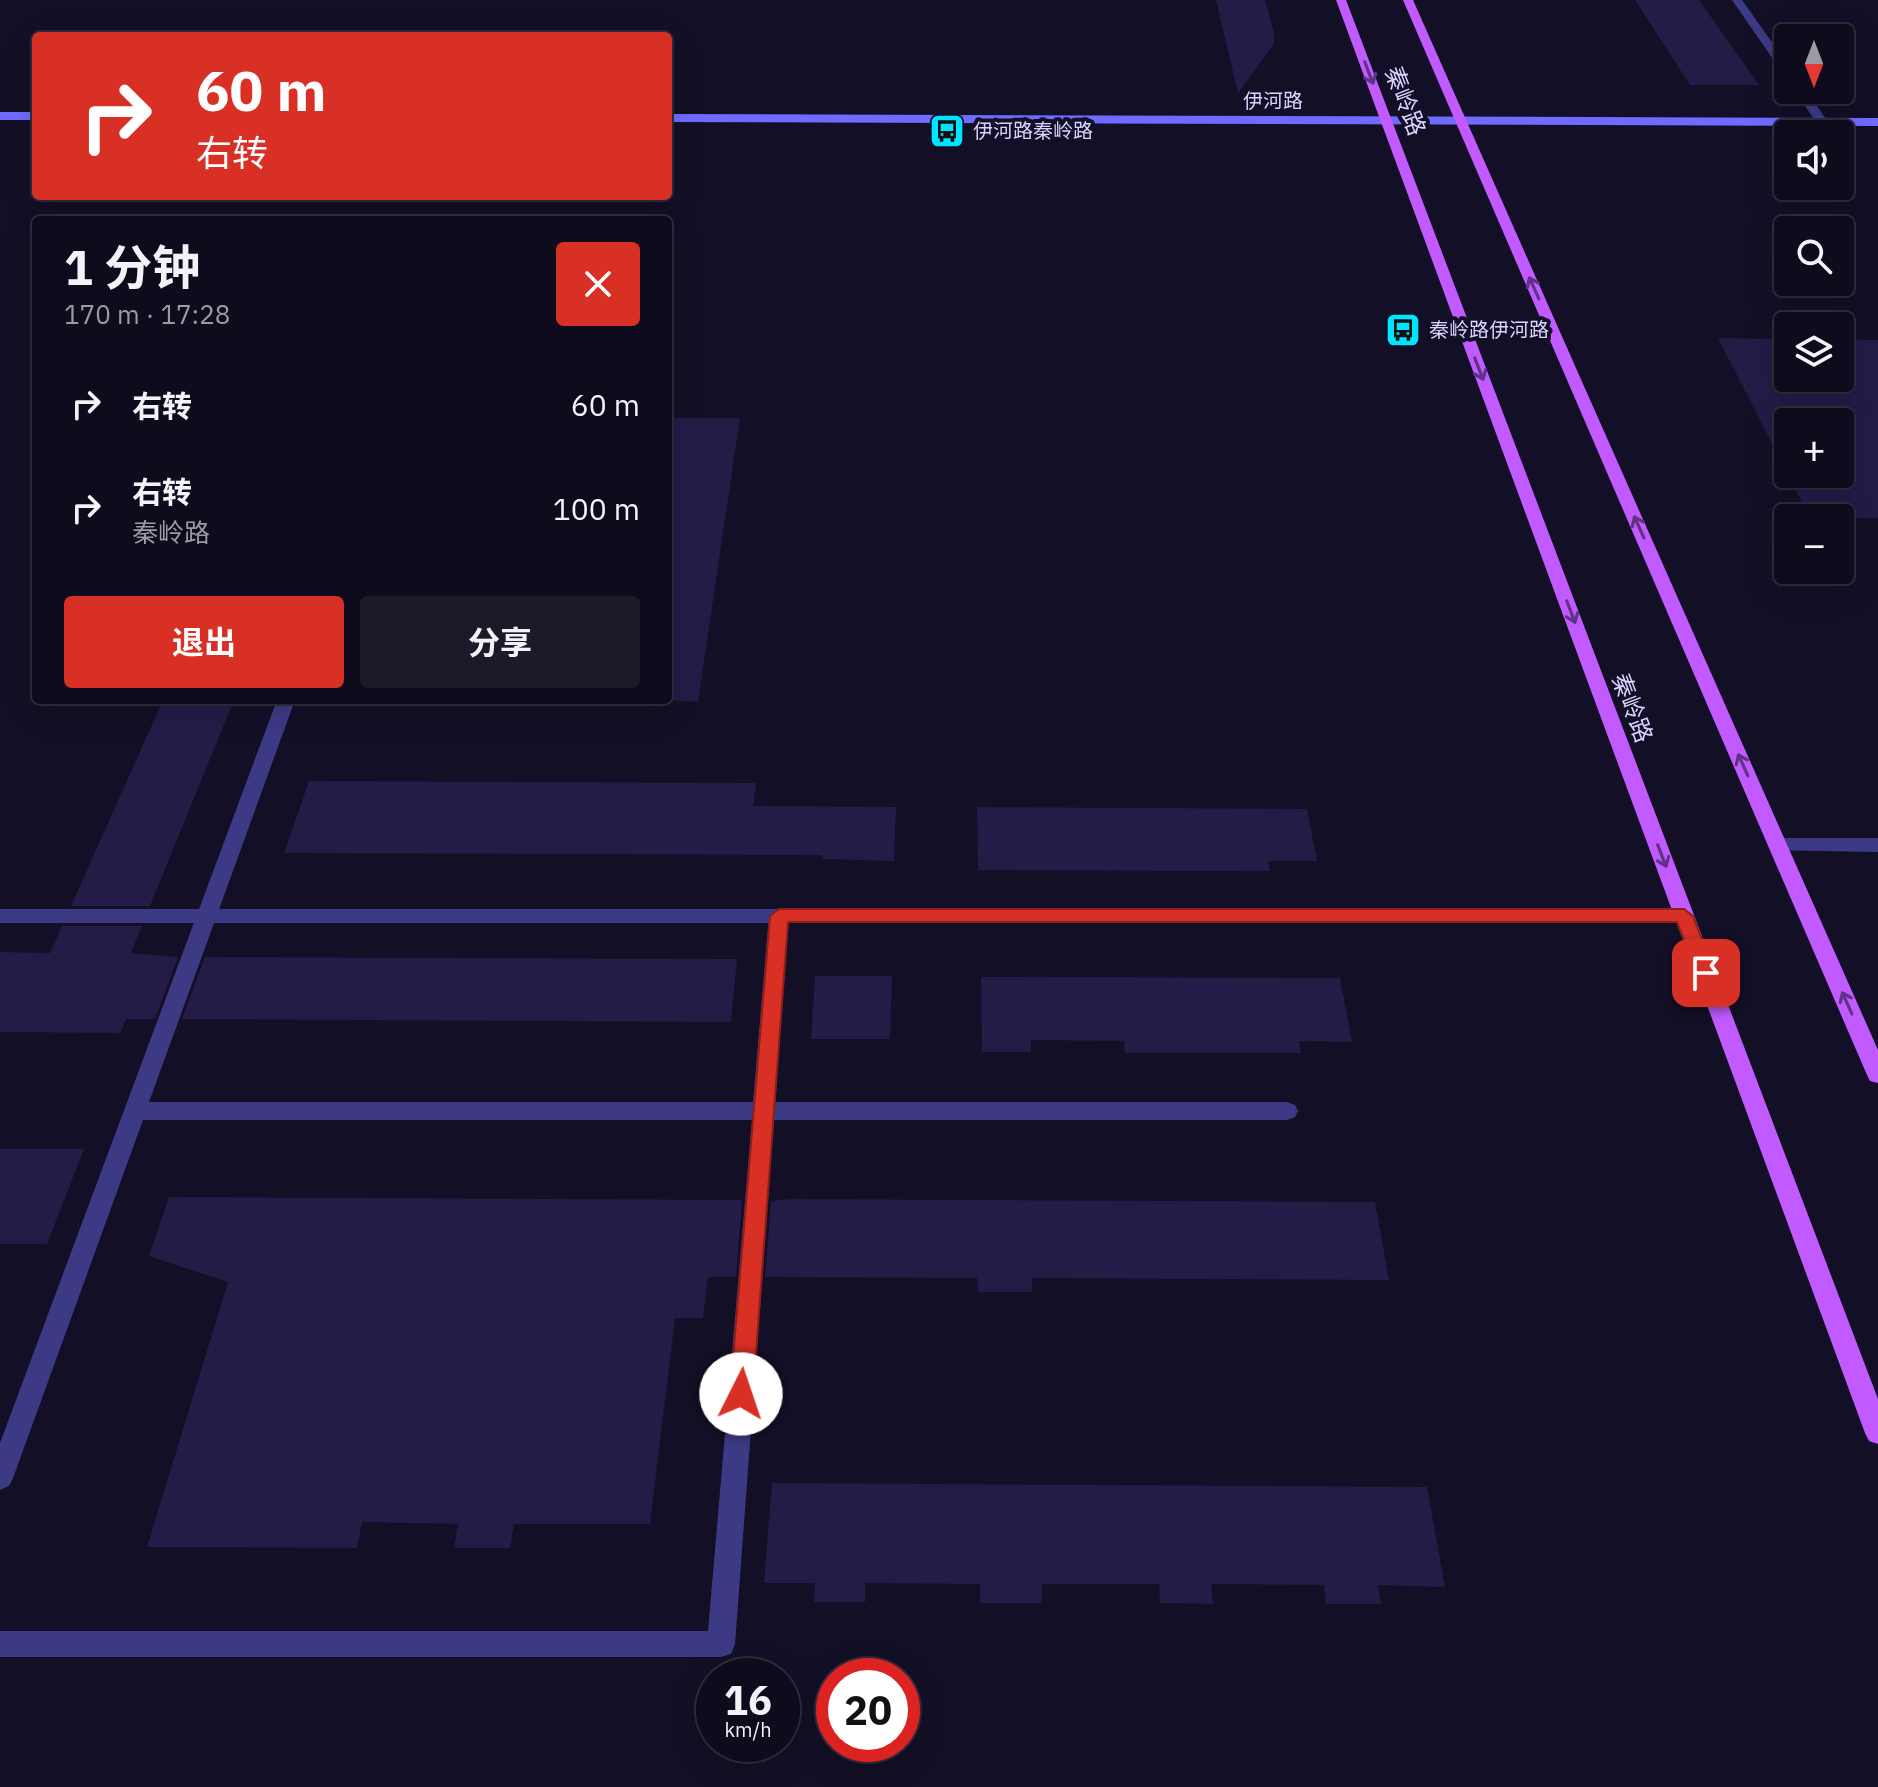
<!DOCTYPE html>
<html lang="zh">
<head>
<meta charset="utf-8">
<style>
  :root { --surface:#0e0b1c; --page:#1c1929; --text:#f1f3f6; --muted:#9b9ba3; --line:#2e2b3b; --accent:#d93025 }
  body { margin:0; font-family:"IBM Plex Sans","Noto Sans SC",sans-serif; background:var(--page); color:var(--text); height:100vh; display:flex; flex-direction:column; font-size:30px; white-space:nowrap }
  * { box-sizing:border-box; margin:0 }
  p { font-size:26px; color:var(--muted) }
  .icon { flex:none; width:44px; height:44px; fill:none; stroke:currentColor; stroke-width:2; stroke-linecap:round; stroke-linejoin:round }
  .map { position:relative; flex:1; overflow:hidden }
  .drawer { position:absolute; left:32px; top:216px; width:640px; height:488px; display:flex; flex-direction:column; background:var(--surface); border-radius:8px; box-shadow:0 8px 32px #0002,0 0 0 2px var(--line) }
  .drawer>* { flex:none }
  .hud { position:absolute; left:32px; top:32px; width:640px; height:168px; border-radius:8px; box-shadow:0 8px 32px #0002,0 0 0 2px var(--line); background:#d93025; color:#fff; overflow:hidden }
  .needle { width:52px; rotate:180deg }
  .controls { position:absolute; left:1774px; top:24px; display:grid; gap:16px }
  .controls a { display:grid; place-items:center; width:80px; height:80px; border-radius:8px; background:var(--surface); box-shadow:0 8px 32px #0002,0 0 0 2px var(--line); font-size:40px }
  .speed { position:absolute; left:696px; top:1658px; display:flex; gap:16px; font-size:40px; font-weight:700; text-align:center }
  .speed>* { display:grid; place-content:center; width:104px; height:104px; border-radius:50%; background:var(--surface); box-shadow:0 8px 32px #0002,0 0 0 2px var(--line); line-height:1 }
  .speed small { font-size:20px; font-weight:400 }
  .speed .limit { border:12px solid #d22; background:#fff; color:#111 }
  .pin { position:absolute; display:grid; place-items:center; width:68px; height:68px; color:#fff; margin:-34px; border-radius:16px; box-shadow:0 4px 12px #0006 }
  .me { position:absolute; width:88px; margin:-44px; rotate:4deg; stroke-linejoin:round; filter:drop-shadow(0 0 6px #0008) }
  .turn { display:flex; align-items:center; gap:28px; height:168px; padding:0 32px; font-size:36px }
  .turn .icon { width:104px; height:104px; stroke-width:2.5 }
  .turn b { display:block; font-size:56px; line-height:68px }
  .round { display:grid; place-items:center; flex:none; width:84px; height:84px; border-radius:8px; background:var(--page) }
  .head { display:flex; align-items:center; justify-content:space-between; height:136px; padding:0 32px }
  h1 { font-size:48px; font-weight:700; line-height:60px }
  .button { display:flex; gap:16px; margin-top:auto; padding:16px 32px }
  .button a { flex:1; height:92px; border-radius:8px; background:var(--accent); color:#fff; font-size:32px; font-weight:700; line-height:92px; text-align:center }
  .button a+a { background:var(--page); color:var(--text) }
  ul { padding:0; list-style:none }
  li { display:flex; align-items:center; gap:24px; height:104px; padding:0 32px }
  li div { flex:1 }
  li b { display:block; font-size:30px }
  li em { font-style:normal }
  .map>svg:first-child { display:block }
  .building { fill:#241b47; fill-rule:evenodd }
  .lines { fill:none; stroke-linecap:round; stroke-linejoin:round }
  .lane { fill:#3d3a85; fill-rule:evenodd }
  .street { fill:#3d3a85; fill-rule:evenodd }
  .secondary { fill:#6f6bff; fill-rule:evenodd }
  .primary { fill:#c25bff; fill-rule:evenodd }
  .oneway { stroke:#623188 }
  .route { fill:#d93025; stroke:#8d1f18; stroke-width:2 }
  .labels { text-anchor:middle; stroke-width:8; stroke-linejoin:round; paint-order:stroke }
  .far-street-label { font-size:20px; fill:#d9d4ff; stroke:#130f26 }
  .far-poi-label { font-size:20px; fill:#d9d4ff; stroke:#130f26; text-anchor:start }
  .street-label { font-size:24px; fill:#d9d4ff; stroke:#130f26 }
</style>
</head>
<body>
<div class="map">
<svg width="1878" height="1787" viewBox="0 0 1878 1787">
  <rect width="100%" height="100%" fill="#130f26"/>
  <path class="building" d="M1216,0h49l9,32v12l-36,49z
    M1635,0h64l60,85h-69z
    M1718,338l70,1v39h52v-38h38v178h-68zM1788,422h52v52h-52z
    M668,418h72l-42,284 -30,-2z
    M163,700h71l-84,206h-79z
    M309,781l447,2 -3,23 143,1 -2,54 -72,-2v-4l-538,-2z
    M977,807l330,2 10,52h-49l2,10 -292,-1z
    M62,926h80l-11,27 47,4 -23,62h-29l-6,14 -120,-1v-80l50,1z
    M205,957l532,2 -6,63 -549,-3z
    M815,976h77l-2,63h-79z
    M981,977l359,1 12,64 -53,-1 2,12h-176l-1,-12 -93,-1v12h-49z
    M0,1149h84l-37,95h-47z
    M169,1197l573,3 -6,77h-28l-5,41h-28l-25,206h-136l-4,24h-56l4,-24 -96,-2 -5,26 -210,-1 81,-265 -79,-26z
    M792,1199l583,3 14,78 -357,-2v14h-54l-1,-14 -212,-1 6,-76z
    M772,1483l655,4 18,100 -67,-2 3,19h-55l-2,-19 -113,-1 2,20 -53,-1 -1,-19h-117v19h-62v-19l-115,-1v19h-51l1,-19h-51z"/>
  <g class="lines">
    <path class="lane" d="M1732,0h10l46,65v12l-4,-2z
      M1794,90h12l22,32 -2,3h-8z
      M277,700h18l-146,402h604l16,-186 3,-5h14l3,5 -14,186h512l8,3 3,6 -3,6 -8,3h-513l-39,524 -4,10 -10,3h-721v-26h708l44,-511h-609l-130,358 -4,8 -9,4v-47z"/>
    <path class="street" d="M1778,838h100v14l-107,-2 -3,-5 3,-5z
      M0,909h1684l7,2 3,5 -3,5 -7,2h-1684z"/>
    <path class="secondary" d="M0,112h36v8h-36z
      M668,114l1210,4v8l-1210,-4z"/>
    <path class="primary" d="M1336,0h10l532,1399v45l-9,-3 -4,-8z
      M1403,0h10l465,1050v33l-8,-2 -3,-6z"/>
  </g>
  <defs><path id="oneway-shaft" d="M-6 0H5M1.5-3L5.5 0L1.5 3" fill="none" stroke-width="1.6" stroke-linecap="round" stroke-linejoin="round" transform="scale(2)"/></defs>
  <g class="oneway">
    <use href="#oneway-shaft" transform="translate(1369 73) rotate(69)"/>
    <use href="#oneway-shaft" transform="translate(1534 288) rotate(-114)"/>
    <use href="#oneway-shaft" transform="translate(1479 369) rotate(69)"/>
    <use href="#oneway-shaft" transform="translate(1639 527) rotate(-114)"/>
    <use href="#oneway-shaft" transform="translate(1571 612) rotate(69)"/>
    <use href="#oneway-shaft" transform="translate(1743 765) rotate(-114)"/>
    <use href="#oneway-shaft" transform="translate(1662 856) rotate(69)"/>
    <use href="#oneway-shaft" transform="translate(1847 1003) rotate(-114)"/>
  </g>
  <path class="route" d="M779,909h905l9,7 22,57 -3,5h-13l-22,-56h-889l-35,472 -4,7 -8,3 -8,-3 -3,-7 40,-478z"/>
  <defs>
    <g id="bus-square" transform="scale(1.8)"><rect x="-9" y="-9" width="18" height="18" rx="4" fill="#00e5ff" stroke="#130f26"/><path d="M-5-6H5V4H4V6H2V4H-2V6H-4V4H-5ZM-3.5-4V0h7V-4ZM-3.5 1.2v1.5H-2V1.2ZM2 1.2v1.5H3.5V1.2Z" fill="#111"/></g>
  </defs>
  <g fill-rule="evenodd">
    <use href="#bus-square" x="947" y="131"/>
    <use href="#bus-square" x="1403" y="330"/>
  </g>
  <g class="labels">
    <g class="far-street-label">
      <text x="1273" y="108">伊河路</text>
    </g>
    <g class="far-poi-label">
      <text x="973" y="138">伊河路秦岭路</text>
      <text x="1429" y="337">秦岭路伊河路</text>
    </g>
    <g class="street-label">
      <text transform="translate(1405 101) rotate(69)" y="8">秦岭路</text>
      <text transform="translate(1632 708) rotate(69)" y="8">秦岭路</text>
    </g>
  </g>
</svg>
<div class="controls">
<a><svg class="needle" viewBox="-14 -14 28 28"><path d="M0-13l5 13h-10z" fill="#e53935"/><path d="M0 13l5-13h-10z" fill="#9b9ba3"/></svg></a>
<a><svg class="icon" aria-label="sound" viewBox="0 0 24 24"><path d="M4 9h4l5-4v14l-5-4H4zM17 9q2 3 0 6"/></svg></a>
<a><svg class="icon" aria-label="search" viewBox="0 0 24 24"><circle cx="10" cy="10" r="6"/><path d="M15 15l6 6"/></svg></a>
<a><svg class="icon" aria-label="layers" viewBox="0 0 24 24"><path d="M12 4l9 5-9 5-9-5zM3 14l9 5 9-5"/></svg></a>
<a>+</a>
<a>−</a>
</div>
<div class="speed"><div>16<small>km/h</small></div><div class="limit">20</div></div>
<div class="pin" style="left:1706px;top:973px;background:#d93025"><svg class="icon" aria-label="arrive" viewBox="0 0 24 24"><path d="M6 21V4h12l-3 4 3 4H6"/></svg></div>
<svg class="me" style="left:741px;top:1394px" viewBox="-20 -20 40 40"><circle r="19" fill="#fff"/><path d="M0-13L10 11 0 6-10 11z" fill="#d93025"/></svg>
<div class="hud">
<div class="turn"><svg class="icon" aria-label="right" viewBox="0 0 24 24"><path d="M7 20v-9h11M14 6l5 5-5 5"/></svg><div><b>60 m</b>右转</div></div>
</div>
<section class="drawer">
<div class="head"><div><h1>1 分钟</h1><p>170 m · 17:28</p></div><a class="round" style="background:#d93025;color:#fff"><svg class="icon" aria-label="close" viewBox="0 0 24 24"><path d="M6 6l12 12M18 6L6 18"/></svg></a></div>
<ul>
<li><svg class="icon" aria-label="right" viewBox="0 0 24 24"><path d="M7 20v-9h11M14 6l5 5-5 5"/></svg><div><b>右转</b></div><em>60 m</em></li>
<li><svg class="icon" aria-label="right" viewBox="0 0 24 24"><path d="M7 20v-9h11M14 6l5 5-5 5"/></svg><div><b>右转</b><p>秦岭路</p></div><em>100 m</em></li>
</ul>
<div class="button"><a>退出</a><a>分享</a></div>
</section>
</div>
</body>
</html>
